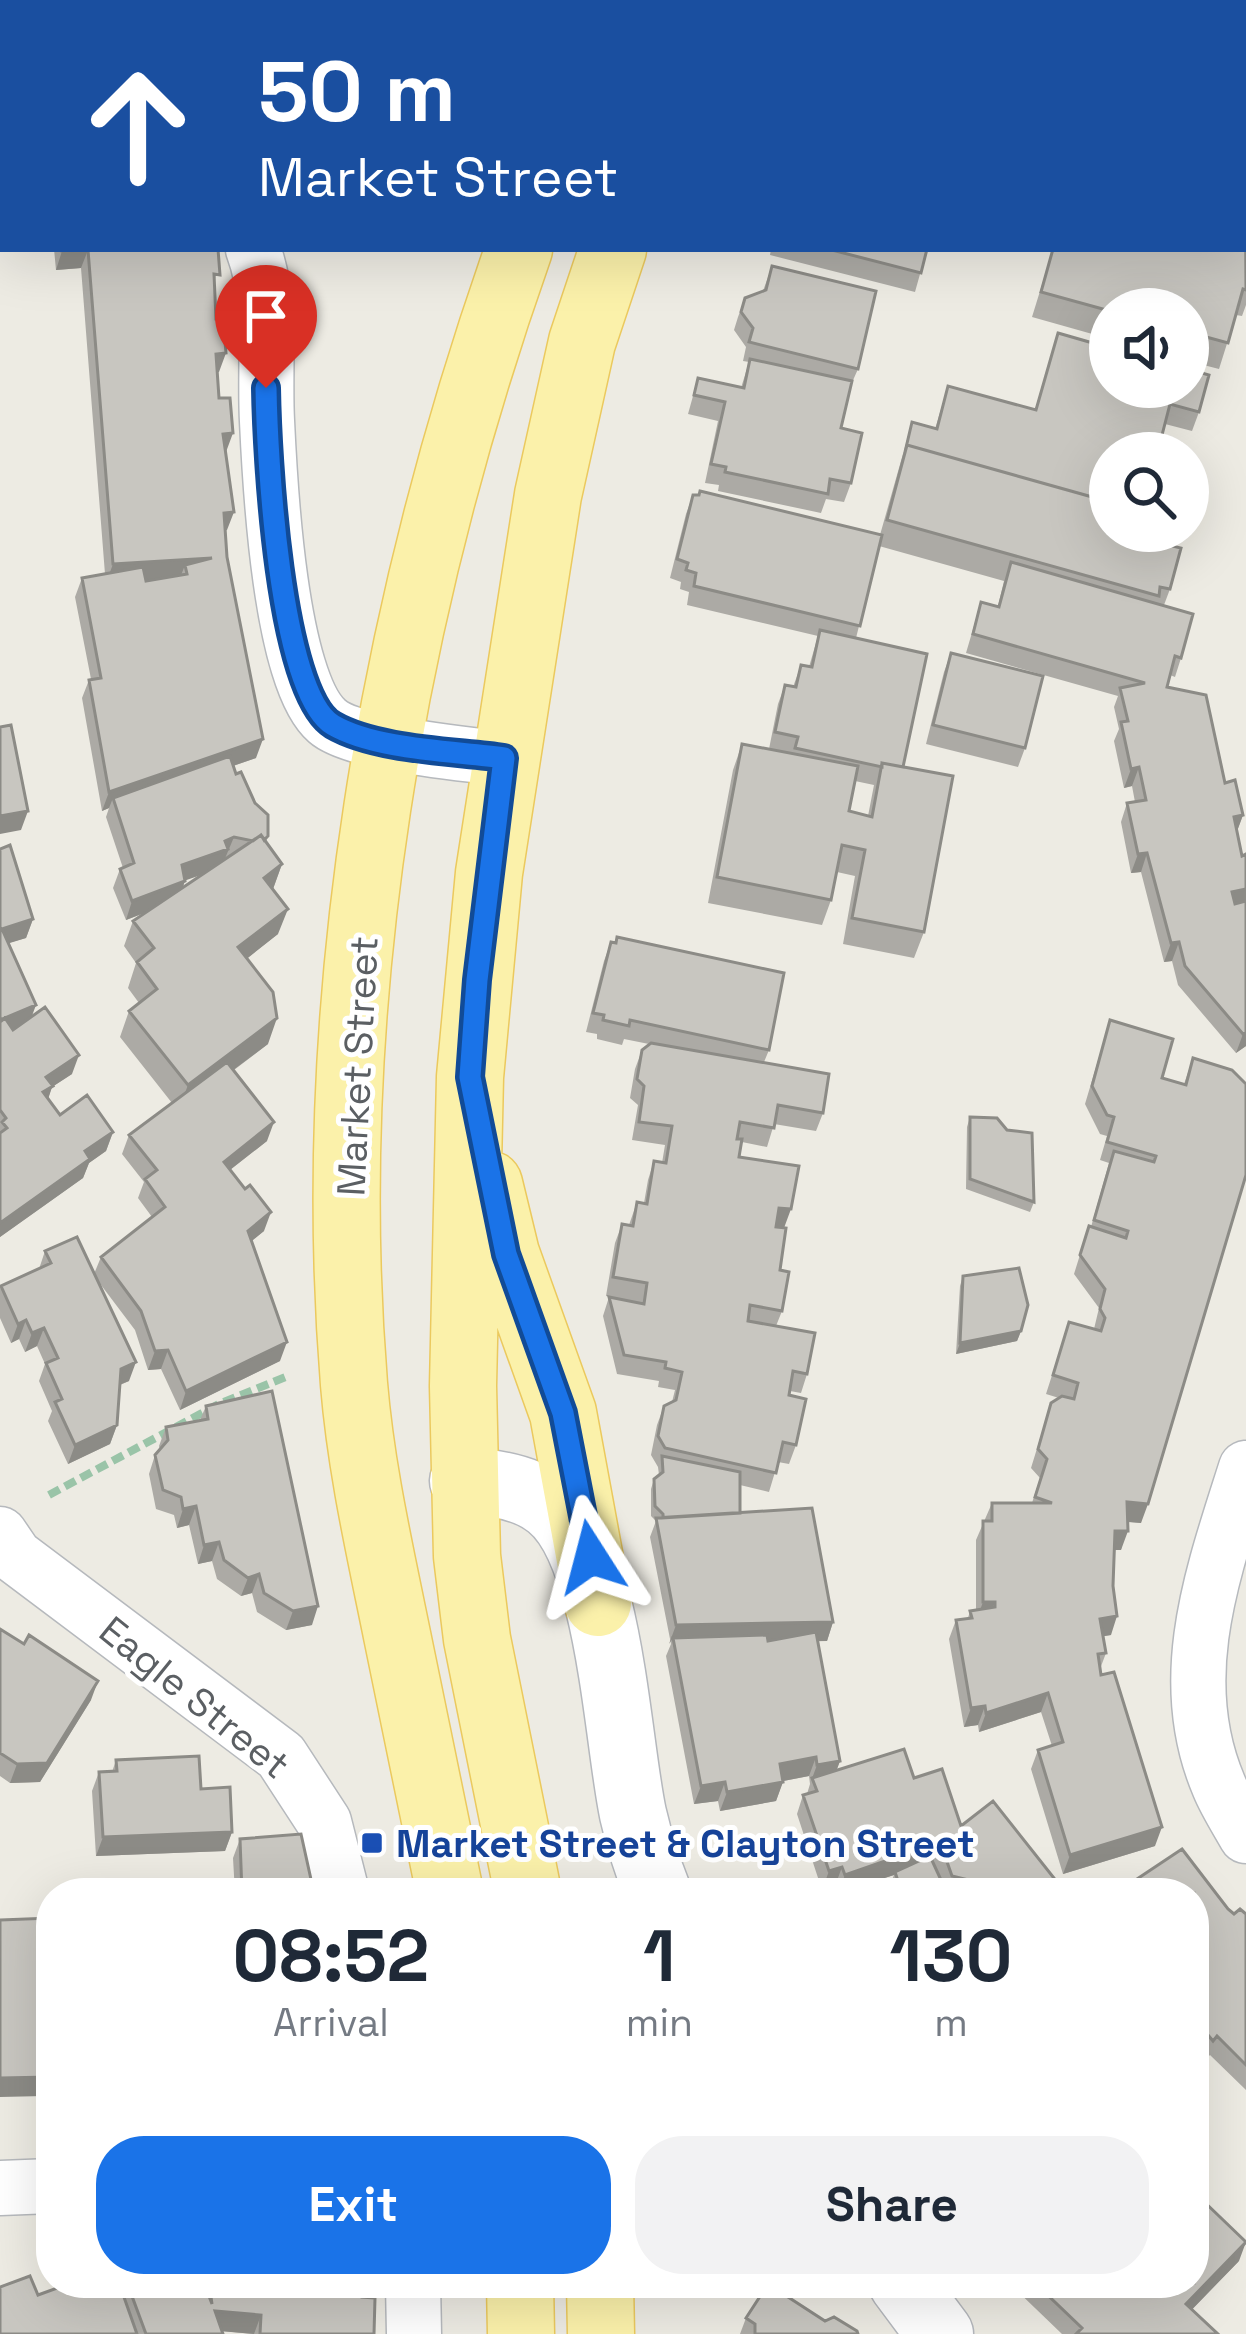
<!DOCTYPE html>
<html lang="en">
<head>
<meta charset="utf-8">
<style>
  :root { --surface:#fff; --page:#f2f2f3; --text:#1f2937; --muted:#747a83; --accent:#1a73e8 }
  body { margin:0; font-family:"Space Grotesk",sans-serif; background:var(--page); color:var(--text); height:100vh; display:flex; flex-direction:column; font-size:45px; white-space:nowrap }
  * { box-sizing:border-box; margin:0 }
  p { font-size:39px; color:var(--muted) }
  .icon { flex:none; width:66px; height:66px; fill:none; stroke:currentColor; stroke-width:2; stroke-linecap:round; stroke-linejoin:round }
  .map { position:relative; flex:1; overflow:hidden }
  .panel { position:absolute; left:36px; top:1878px; width:1173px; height:420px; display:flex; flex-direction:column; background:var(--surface); border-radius:48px; box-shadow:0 12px 48px #0002 }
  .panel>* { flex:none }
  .top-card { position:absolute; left:0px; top:0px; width:1248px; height:252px; box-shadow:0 12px 48px #0002; background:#1a4fa0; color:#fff; overflow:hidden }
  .fabs { position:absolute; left:1089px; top:288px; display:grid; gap:24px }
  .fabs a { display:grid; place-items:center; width:120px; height:120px; border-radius:50%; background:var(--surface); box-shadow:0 12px 48px #0002; font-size:60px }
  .pin { position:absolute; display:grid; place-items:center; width:102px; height:102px; color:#fff; margin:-123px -51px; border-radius:50% 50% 50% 0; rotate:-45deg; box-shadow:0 0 12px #0007 }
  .pin .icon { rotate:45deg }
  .me { position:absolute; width:132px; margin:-66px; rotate:351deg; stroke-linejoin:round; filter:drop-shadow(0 0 9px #0008) }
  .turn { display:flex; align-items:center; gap:42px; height:252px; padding:0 60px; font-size:54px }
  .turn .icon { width:156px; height:156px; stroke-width:2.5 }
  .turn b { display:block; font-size:84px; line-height:102px }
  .eta { display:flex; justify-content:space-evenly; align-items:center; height:204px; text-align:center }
  .eta b { font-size:72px; font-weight:600; line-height:84px }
  .action { display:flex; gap:24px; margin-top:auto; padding:24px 60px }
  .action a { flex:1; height:138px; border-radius:48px; background:var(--accent); color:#fff; font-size:48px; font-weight:600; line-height:138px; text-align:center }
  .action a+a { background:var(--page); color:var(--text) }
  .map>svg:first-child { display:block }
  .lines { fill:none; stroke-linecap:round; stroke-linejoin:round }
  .street-casing { stroke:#b6b9bd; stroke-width:57 }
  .secondary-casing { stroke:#b5b8bd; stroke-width:69 }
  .primary-casing { stroke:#ebc95e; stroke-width:69 }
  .path { stroke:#9ac4a8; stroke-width:8; stroke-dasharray:12 6; stroke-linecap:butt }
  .street { stroke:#fff; stroke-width:54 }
  .secondary { stroke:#fff; stroke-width:66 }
  .primary { stroke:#fbf1aa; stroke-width:66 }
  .wall { fill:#acaaa5; fill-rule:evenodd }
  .shaded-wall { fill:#8c8b86 }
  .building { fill:#c8c6c0; stroke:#8c8b86; stroke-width:3 }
  .route-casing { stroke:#114b97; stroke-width:30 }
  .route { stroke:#1a73e8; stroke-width:21 }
  .transit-dot { fill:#1a4fb4; stroke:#fff; stroke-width:4.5 }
  .labels { text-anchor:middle; stroke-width:10; stroke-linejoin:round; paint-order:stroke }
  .street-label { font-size:39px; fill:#5b5f63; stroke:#fff }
  .transit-label { font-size:39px; font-weight:bold; fill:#164399; stroke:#fff; text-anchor:start }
</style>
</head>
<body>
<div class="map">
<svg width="1246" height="2334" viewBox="0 0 1246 2334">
  <rect width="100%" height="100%" fill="#edebe3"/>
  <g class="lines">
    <g class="street-casing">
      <path id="street" d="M0,33l3,-1
        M253,249c20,53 11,117 14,172 3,65 13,259 60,300 27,24 138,32 177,38
        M1246,1468c-33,104 -73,211 -27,318 7,17 18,34 27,50
        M0,1534l15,22 266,200 43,66 18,71
        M0,2188l51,-2
        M413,2283l1,51"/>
    </g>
    <g class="secondary-casing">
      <path id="secondary" d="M463,1481c29,1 64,6 87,25 60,48 67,233 83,308 6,26 15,54 25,79
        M902,2283l38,51"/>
    </g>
    <g class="primary-casing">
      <path id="primary" d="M606,3l1,-3
        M700,3l1,-3
        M489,1184l17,70 57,159 35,190
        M450,1893c-18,-86 -35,-172 -53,-258 -17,-84 -36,-166 -43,-251 -31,-382 38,-776 165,-1135
        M528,1893l-51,-254 -10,-83 -4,-170 7,-309 19,-204 59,-378 34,-153 31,-93
        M520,2283l1,51
        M600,2283l1,51"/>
    </g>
    <path class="path" d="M49,1495l170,-91 69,-28
      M755,2283l18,12"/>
    <use href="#street" class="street"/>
    <use href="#secondary" class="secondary"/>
    <use href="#primary" class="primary"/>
  </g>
  <path class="wall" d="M1246,152v153l-4,11 -6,-1 -17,54 -31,-8v-52h-78v30l-78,-22 21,-68h192z
    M54,249h164l-4,41 5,82h-2l9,80 -1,79 2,26 29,201 -23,8 35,70 -2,6 16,22 -9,25 5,45 -31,24 21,86 -34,26 33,71 -37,29 34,61 -13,10 29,120 -100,49 -19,-41 -13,1 -13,-40 -37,-49 31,100 -9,4 -3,40 -7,19 -42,20 -20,-43 4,-10 -13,-30 6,-17 -8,-18 -12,6 -6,-13 -8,4 -11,-25v-29l1,-3 38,-17 6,-18 49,23 7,-17 51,-40 -14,-19 6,-16 -22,-28 7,-19 43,-32 -52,-66 9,-26 10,-8 -11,-15 8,-25 -12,-17 9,-25 11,-8 -18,7 -13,-32 7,-19 3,-1 -17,-51 3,-9 -7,3 -20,-113 7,-18 2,-1 -16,-82 7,-19 23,-4 -24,-306 -25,2zM202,874l-19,13 2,-7z
    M771,249h156l-12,43 -145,-37z
    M772,266l86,103 -8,18 -9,41 10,55 -7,19 -18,-3 -5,14 -103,-22 1,-6 -14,-2 13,-62 -30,-7 10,-36 43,10 8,-26 -6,-1 3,-14 -12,-17 4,-13 7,-19 18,-7z
    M1058,333l141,79 -7,19 -27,-7 -55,29 62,93 -2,43 -6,16 17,53 -6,19 -5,-2 -3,12 76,128 -6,16 9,215 -10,7 -58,-68 -6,-24 -8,1 -23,-90 -10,1 -10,-51 6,-19 8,-1 -3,-16 -8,2 -10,-47 5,-12 -5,-22 4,-11 -152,-43 15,-51 17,4 6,-25 -125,-35 -23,92 47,129 21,165 -10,26 -71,-14 12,-68 -18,-4 -6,28 -9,25 -114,-22 25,-133 9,-26 27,5 9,-45 7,-19 8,2 8,-22 8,2 9,-31 -131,-31 2,-13 -9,-3 1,-7 -11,-4 16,-64 7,-19 187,40 32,-113 23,7 13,-43 87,24zM855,781l19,4 -6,31 -19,-5z
    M951,653l74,95 -7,19 -92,-23 18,-72z
    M0,849l33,70 -7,19 -18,5 24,73 40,58 -20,13 -4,12 12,16 53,17 -7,19 -17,12 -6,15 -83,59z
    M611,942l158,108 -5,12 59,51 -7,18 -42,-7 -7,23 -25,-5 -3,15 46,71 -5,42 2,41 -6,15 31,48 -6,19 -11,-2 6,54 -7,19 -11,-2 -9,30 -29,-7v28l93,109 -6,19h-9l22,120 -4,10 78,7 47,48 97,67h-211l20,-9 -26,9h-4l-2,-7 -13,4 -25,-76 6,-19 4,-1 3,-10 -1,-8 -26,5 -7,20 -56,10 -2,-10 -24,3 -28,-148 5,-12 -21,-107 6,-16 -5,-5v-27l3,-10 5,-4 -1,-8 -7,-12 6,-30 7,-19 8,-4 3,-12 -17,-3 1,-6 -42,-7 -14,-58 6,-19 31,6 -34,-7 9,-53 7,-19 7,1 8,-23 7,1 4,-23 6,-19 8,2 3,-18 -33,-5 6,-35 -8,-7 5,-29 7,-19 7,-6 -25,-5 -2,6 -25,-6v-5l-11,-2 18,-71zM894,1875l-4,10 -11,5 -4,-9z
    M1110,1020l52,58 22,6 9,-26 -52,465 -14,-1 -6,28h-7l-3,85 -8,1 3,17 -6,16 55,177 -92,28 -32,-105 7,-19 14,-4 -11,-34 -62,20 -1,-7 -14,2 -15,-88 7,-19 12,-2 2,-7 6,-1v-70l16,-37h40l8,-25 -9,-10 20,-65 8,-5 -13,-4 23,-72 25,7 5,-21 -25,-34 15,-48 2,1 18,-64 -9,-3 7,-24 -7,-2 -15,-30z
    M970,1117l64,85 -4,10 -64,-23 1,-62z
    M963,1276l58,55 -4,10 -61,13 4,-68z
    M206,1406l106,219 -26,5 -29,-18 -5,-19 -11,3 -24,-17 -5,-18 -14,3 -9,-39 -12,3 -3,-13 -18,-6 -7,-35 6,-19 5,-5 -1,-4 7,-19 34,-7z
    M0,1629l91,71 -51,82 -30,1 -10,-7z
    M116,1760l116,72 -7,19 -129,5 -4,-65 7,-19h13z
    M240,1839l74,54h-79l-2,-35z
    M1194,1893l34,16 6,5h12v176l-36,-35 -4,4 -12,-14z
    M1239,2261l-47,48 26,25h-156l-53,-51h185z
    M142,2283h220v14l12,37h-120l-32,-3 1,3h-223l38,-39 87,4 4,-11z
    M746,2318l79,3 33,13h-118z"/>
  <path class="shaded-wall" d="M378,0h36l-1,3h-44z
    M0,165h3v19h-3z
    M88,250l-7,18 -25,2 6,-19z
    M226,353l-7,19 -10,1 7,-19z
    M233,433l-7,19 -3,-18z
    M234,512l-7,18 -10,2 7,-19z
    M212,558l-25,16 -2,-9 -5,13 -74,5 7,-19z
    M263,739l-7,19 -140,48 -3,-8 -4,10 -7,3 7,-19z
    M1139,767l-7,19 -8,2 7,-19z
    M28,811l-7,19 -21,4v-18z
    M1243,815l-7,19 -2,-17z
    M234,837l-13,31 -46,16 7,-19z
    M1147,853l-6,19 -10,1 7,-19z
    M282,864l-9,25 -9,-11z
    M185,881l-7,19 -52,20 6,-19z
    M1246,889v17l-21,5 7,-19z
    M288,909l-10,25 -49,39 9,-26z
    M33,919l-7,19 -26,8 2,-17z
    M1179,942l-7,19 -8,1 7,-19z
    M36,1005l-7,19 -29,12v-16z
    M277,1018l-9,26 -90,67 10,-26z
    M1246,1032v14l-10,7 7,-19z
    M79,1055l-7,19 -20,13 -6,18 -10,6 10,-34z
    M274,1122l-7,19 -50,39 7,-18z
    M113,1132l-7,19 -17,12 -6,15 -83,59v-14l85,-72z
    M779,1208l12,1 -7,19 -12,-1z
    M271,1212l-7,19 -23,19 7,-19z
    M26,1320l-7,19 -8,4 7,-19z
    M44,1328l-7,18 -12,6 7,-19z
    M1021,1331l-4,10 -61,13 4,-11z
    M287,1342l-7,19 -100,49 6,-19z
    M168,1350l-7,19 -13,1 7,-19z
    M136,1362l-7,19 -15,6 7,-18z
    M117,1425l-7,19 -42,20 7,-19z
    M1127,1502l21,2 -7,19 -21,-2z
    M196,1506l-7,19 -12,3 6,-19z
    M1115,1531h13l-7,19h-13z
    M219,1542l-7,19 -14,3 6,-19z
    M259,1574l-7,19 -11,3 7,-18z
    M983,1602h12l-7,19h-12z
    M318,1606l-6,19 -26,5 7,-19z
    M1117,1616l-6,19 -18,3 7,-19z
    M833,1622l-6,19 -153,3 -1,-6 -4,6 7,-19z
    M98,1681l-7,19 -51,82 -30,1 7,-19z
    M1048,1693l-7,19 -62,20 7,-19z
    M985,1706l-7,19 -14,2 7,-19z
    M816,1757l-7,19 -36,7 7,-19z
    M840,1761l-7,19 -21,-2 -2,6 7,-19z
    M725,1782l-7,19 -24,3 7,-18z
    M783,1782l-7,19 -56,10 7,-19z
    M1162,1827l-7,19 -92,28 7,-19z
    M232,1832l-7,19 -129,5 7,-19z
    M940,1842l-7,19 -38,11 -1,3 -56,18 7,-18z
    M842,1867l-7,19 -13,4 7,-19z
    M51,2064v19h-3l-4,13 -44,1v-19z
    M1246,2242l-7,19 -60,62 7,-19z
    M215,2311l46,4 -7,19 -46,-4z"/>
  <path class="building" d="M290,0h88l-9,3h-78z
    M918,0h122l-1,3h-122z
    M1185,0h61v89l-1,-86h-61z
    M3,118v47h-3v-45z
    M1245,152l1,138 -3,-1 -15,54 -40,-11v-23h-78v2l-69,-19 12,-43h192z
    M62,249h156l2,26 -6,-1 2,45h7l3,34 -10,1 3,44h11l3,35 -10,1 11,78 -10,1 3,44 36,182 -154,53 -20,-112 12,-2 -19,-100 61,-11 3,14 41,-7 -2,-9 27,-7 -99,6 -25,-314 -26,1z
    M828,249h99l-6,24z
    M772,266l104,25 -18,78 -109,-27 4,-14 -12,-16 4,-14 21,-8z
    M1058,333l52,15v39h78v-18l21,6 -10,37 -29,-8 -9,35 19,4 -2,6 8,1 -1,3h-75v49l-203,-57 -2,7 7,-30 25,7 11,-43 88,24z
    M750,359l102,22 -11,47 21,5 -11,50 -21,-4 -2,15 -103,-22 1,-5 -15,-3 14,-62 -31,-7 4,-17 46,10z
    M907,445l203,57v29h66l-4,15 9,2 -11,41 -10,-2 -1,9 -272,-76z
    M700,491l182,44 -22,91 -166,-40 2,-13 -10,-3 2,-7 -11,-4 16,-64h6z
    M1011,562l182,52 -12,44 -6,-2 -8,31 39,8 19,88 10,-3 8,35 -9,2 8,39 4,-2v35l-14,3 3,12 11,-3v131l-3,2 -58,-68 -6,-24 -8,1 -24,-90 -9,1 -11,-51 19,-3 -7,-33 -8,2 -10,-47 7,-1 -8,-33 25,-5 -172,-49 8,-32 18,5z
    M820,630l107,24 -24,113 -21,-4v4l-87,-19 3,-11 -23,-5 10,-47 11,2 5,-22 11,2z
    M951,653l92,23 -18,72 -92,-23z
    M11,725l17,86 -28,5v-89z
    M742,744l116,22 -9,45 23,6 10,-54 71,13 -29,156 -72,-14 13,-68 -23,-5 -11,55 -114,-23z
    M230,756l6,18 5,-2 14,31 13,12v21l-4,4 -3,-5 -8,6 -19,-4 -9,4 3,8 -46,16 3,16 -53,20 -12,-32 14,-6 -21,-65z
    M261,835l21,29 -18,14 24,31 -50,38 35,45 4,26 -89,67 -59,-74 28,-22 -20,-27 17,-14 -21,-27z
    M10,845l23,74 -31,10 34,76 -36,15v-171z
    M617,937l167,36 -15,77 -139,-30 -1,6 -26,-6 1,-5 -11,-2 18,-71 5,1z
    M45,1007l34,48 -33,22 7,9 -10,6 17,23 27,-20 26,37 -28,19 5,8 -90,64v-90l7,-5 -5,-6 4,-4 -6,-8v-88l5,-4 8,12z
    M1110,1020l63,19 -11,39 24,7 7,-27 39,12 14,14v91l-98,329 -21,-2 1,29h-13l-2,55 4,30 -17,3 6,34 -8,1 3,21 13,-3 48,155 -92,28 -32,-105 25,-8 -15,-49 -62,20 -1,-7 -14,2 -15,-88 16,-2 -2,-7 25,-4v-5h-12v-81h9v-18h60l-17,-6 12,-38 -9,-10 13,-46 11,-7 12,3 4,-16 -25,-8 16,-53 32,9 4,-13 -5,-9 5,-20 -25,-34 9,-29 37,12 2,-7 -34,-11 20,-69 40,11 2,-6 -49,-14 7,-25 -7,-2 -15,-29z
    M651,1043l178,31 -6,39 -45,-8 -4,23 -34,-6 -3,17h5l-3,18 60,9 -8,43 -12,-1 -3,19 10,1 -6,42 9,2 -7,39 -32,-6 -2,16 67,12 -8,41 -14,-3 -4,24 17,4 -10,46 -13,-3 -7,31 -111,-25 -7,-12 6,-30 12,-6 6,-28 -17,-4 1,-6 -42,-7 -15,-58 35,7 3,-21 -34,-6 9,-53 11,2 4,-24 10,2 7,-43 12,2 6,-37 -33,-4 5,-36 -7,-7 5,-29z
    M227,1062l47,60 -50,40 21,27 5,-4 21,27 -23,19 39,111 -101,49 -18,-41 -13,1 -14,-40 -40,-54 64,-50 -20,-28 12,-9 -28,-35z
    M970,1117l27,1 10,12 25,3 2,69 -64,-23z
    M77,1237l59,125 -15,7 -4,56 -42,20 -20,-43 7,-3 -16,-36 12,-5 -14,-30 -12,5 -6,-13 -8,4 -17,-38 50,-23 -6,-12z
    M1019,1268l9,37 -7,26 -61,12 3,-67z
    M272,1391l46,215 -25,5 -29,-18 -5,-19 -11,4 -24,-18 -5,-18 -15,3 -8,-39 -13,3 -2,-12 -18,-7 -8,-35 13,-15 -2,-13 42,-8 -2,-13z
    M662,1456l78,16v41l-77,5v-4l-8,-8 -1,-27 9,-7z
    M812,1508l21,114 -157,3 -20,-107z
    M0,1629l24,15 5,-9 69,46 -51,82 -30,1 -17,-11z
    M816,1632l24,129 -23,4 -1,-8 -36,7 3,18 -56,10 -2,-10 -24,4 -28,-148 94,-3 1,6z
    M904,1749l10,29 28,-9 19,57 32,-25 68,86 -9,6h-73l-10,-13 -17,-4 -12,-34 -95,33 -3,-8 -13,4 -26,-76 14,-4 -5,-13z
    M199,1756l2,33 29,-2 2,45 -129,5 -4,-65 18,-1 -1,-11z
    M301,1834l13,59h-72l-2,-54z
    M1182,1849l46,60 6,5 6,-5 6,5v151l-29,-29 -4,5 -19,-23v-125h-78z
    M930,1856l17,37h-100l28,-12 4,9 19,-9 -3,-9z
    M51,1918v159l-51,1v-158z
    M1194,2192l52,50 -60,62 32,30h-142l6,-6 -47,-45h159z
    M30,2276l8,19 33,-12h48l18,51h-137v-47z
    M142,2283h62l8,21 -3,-21h153v14l13,1 -1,36h-114l1,-19 -46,-4 8,23h-77l-17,-46z
    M768,2284l57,37 9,-4 23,14 1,3h-103v-10l-9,-6z"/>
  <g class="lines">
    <g class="route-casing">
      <path id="route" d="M266,388c1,64 13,305 67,337 43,25 122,26 171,33l-27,222 -7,97 36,177 57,159 28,144"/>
    </g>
    <use href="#route" class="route"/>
  </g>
  <rect class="transit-dot" x="360" y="1831" width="24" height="24" rx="6"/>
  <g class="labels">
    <g class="street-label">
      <text transform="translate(357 1066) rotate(-87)" y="14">Market Street</text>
      <text transform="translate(195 1697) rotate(39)" y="14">Eagle Street</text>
    </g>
    <g class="transit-label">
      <text x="396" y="1857">Market Street &amp; Clayton Street</text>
    </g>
  </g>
</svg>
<div class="fabs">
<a><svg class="icon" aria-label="sound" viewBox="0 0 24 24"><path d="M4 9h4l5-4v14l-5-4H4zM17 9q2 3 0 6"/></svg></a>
<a><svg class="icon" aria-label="search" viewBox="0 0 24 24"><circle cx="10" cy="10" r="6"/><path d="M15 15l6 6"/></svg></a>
</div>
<div class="pin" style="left:266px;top:388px;background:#d93025"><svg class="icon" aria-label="arrive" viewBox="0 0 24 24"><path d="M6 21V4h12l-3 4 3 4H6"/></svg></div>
<svg class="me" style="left:591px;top:1557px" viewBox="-20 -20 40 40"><path d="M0-17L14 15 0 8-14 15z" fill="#1a73e8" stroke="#fff" stroke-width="4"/></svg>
<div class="top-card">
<div class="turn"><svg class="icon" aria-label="ahead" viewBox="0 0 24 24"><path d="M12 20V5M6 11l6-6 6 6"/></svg><div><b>50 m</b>Market Street</div></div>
</div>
<section class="panel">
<div class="eta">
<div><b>08:52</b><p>Arrival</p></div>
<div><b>1</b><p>min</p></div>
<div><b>130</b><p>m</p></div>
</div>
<div class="action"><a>Exit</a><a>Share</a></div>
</section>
</div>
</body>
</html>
